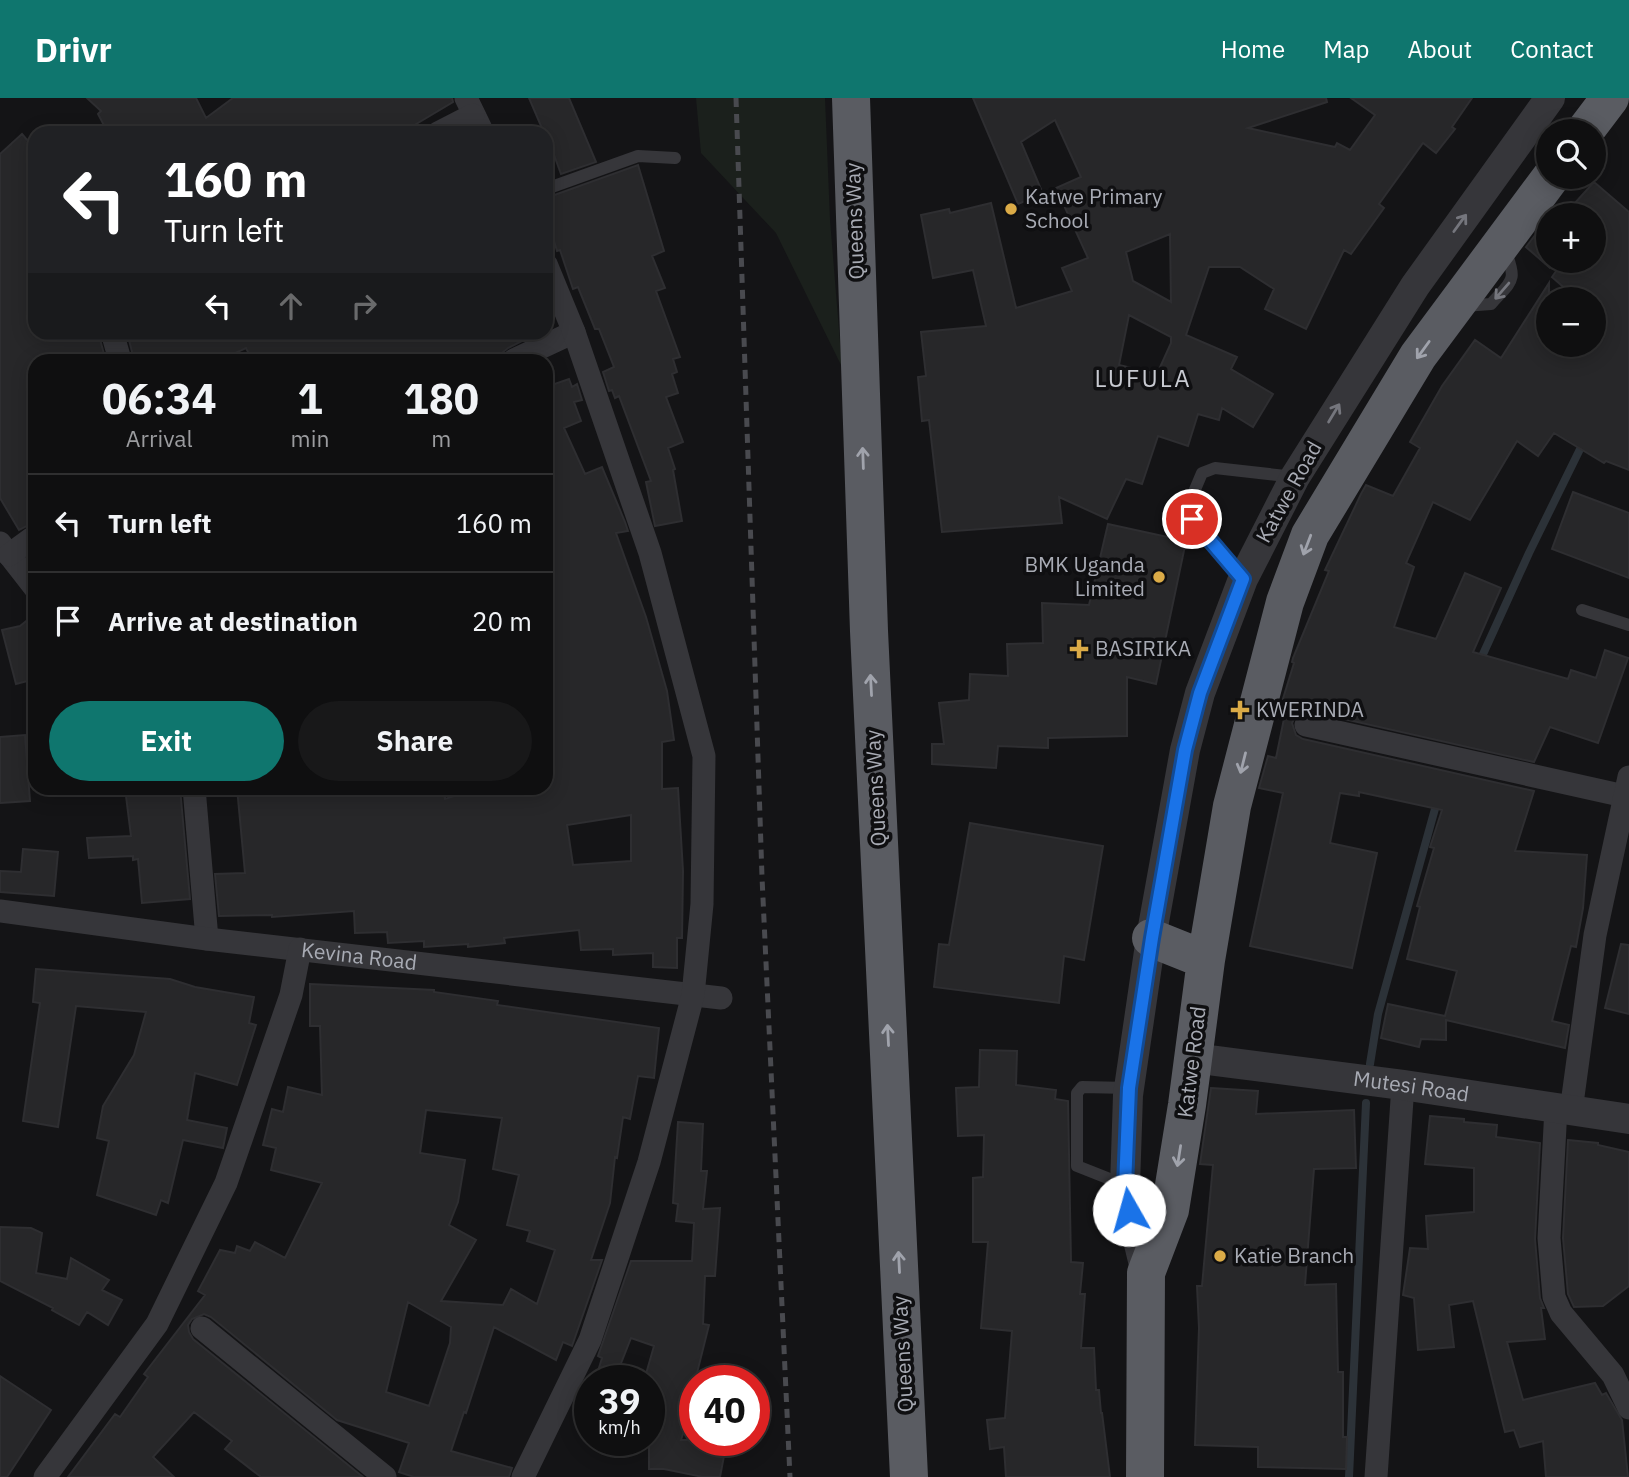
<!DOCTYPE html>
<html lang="en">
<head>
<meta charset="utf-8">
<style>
  :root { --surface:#0f0f10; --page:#181819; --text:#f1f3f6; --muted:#9b9c9f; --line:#2f2f30; --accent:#0f766e }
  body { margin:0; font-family:"IBM Plex Sans",sans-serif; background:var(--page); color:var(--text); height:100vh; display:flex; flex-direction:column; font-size:26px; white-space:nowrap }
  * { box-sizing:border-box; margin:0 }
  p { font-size:23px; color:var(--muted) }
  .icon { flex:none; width:38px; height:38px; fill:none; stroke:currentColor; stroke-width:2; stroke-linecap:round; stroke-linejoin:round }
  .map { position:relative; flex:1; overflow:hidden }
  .details { position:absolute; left:28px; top:256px; width:525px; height:441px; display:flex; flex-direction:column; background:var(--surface); border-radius:21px; box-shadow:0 4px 18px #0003,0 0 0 2px var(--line) }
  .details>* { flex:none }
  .guide { position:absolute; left:28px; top:28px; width:525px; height:214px; border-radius:21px; box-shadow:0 4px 18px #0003,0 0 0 2px var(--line); background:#202124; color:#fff; overflow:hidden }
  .controls { position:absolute; left:1536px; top:21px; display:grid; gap:14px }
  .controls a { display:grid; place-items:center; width:70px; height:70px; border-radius:50%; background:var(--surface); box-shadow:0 4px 18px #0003,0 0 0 2px var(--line); font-size:35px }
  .speed { position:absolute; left:574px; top:1267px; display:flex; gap:14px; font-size:35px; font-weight:700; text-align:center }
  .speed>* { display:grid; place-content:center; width:91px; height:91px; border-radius:50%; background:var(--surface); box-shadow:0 4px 18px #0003,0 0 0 2px var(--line); line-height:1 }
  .speed small { font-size:18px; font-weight:400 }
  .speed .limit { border:10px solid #d22; background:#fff; color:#111 }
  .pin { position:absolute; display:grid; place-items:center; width:60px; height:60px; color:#fff; margin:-30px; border:4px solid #fff; border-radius:50%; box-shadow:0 2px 7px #0007 }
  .me { position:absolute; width:77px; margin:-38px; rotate:353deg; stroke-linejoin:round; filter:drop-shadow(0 0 5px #0008) }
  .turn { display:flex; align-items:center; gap:24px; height:147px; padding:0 21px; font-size:32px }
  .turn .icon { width:91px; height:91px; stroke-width:2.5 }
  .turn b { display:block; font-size:49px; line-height:60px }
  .lanes { display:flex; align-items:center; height:66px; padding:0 21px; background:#0003; justify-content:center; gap:35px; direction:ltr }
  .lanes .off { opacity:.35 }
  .eta { display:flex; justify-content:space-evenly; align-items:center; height:119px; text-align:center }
  .eta b { font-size:42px; font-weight:700; line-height:49px }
  .primary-button { display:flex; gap:14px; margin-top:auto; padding:14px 21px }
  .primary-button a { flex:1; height:80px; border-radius:42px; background:var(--accent); color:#fff; font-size:28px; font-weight:700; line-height:80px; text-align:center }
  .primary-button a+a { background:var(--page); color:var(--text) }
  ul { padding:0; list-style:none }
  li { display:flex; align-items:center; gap:21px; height:98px; padding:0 21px; border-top:2px solid var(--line) }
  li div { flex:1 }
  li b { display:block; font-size:26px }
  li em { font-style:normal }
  header { display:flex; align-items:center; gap:42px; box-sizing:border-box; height:98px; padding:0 35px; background:var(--accent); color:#fff }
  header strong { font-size:33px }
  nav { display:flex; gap:38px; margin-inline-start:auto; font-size:24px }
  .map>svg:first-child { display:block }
  .green { fill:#1b201c }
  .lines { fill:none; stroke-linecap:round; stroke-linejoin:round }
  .stream { stroke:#2c3238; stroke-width:8 }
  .building { fill:#272729; stroke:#2e2e31; stroke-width:2; fill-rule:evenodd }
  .service { stroke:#36363a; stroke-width:12 }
  .minor { stroke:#36363a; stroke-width:23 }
  .tertiary { stroke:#36363a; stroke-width:30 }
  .trunk { stroke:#5a5c62; stroke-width:38 }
  .rail { stroke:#494a4f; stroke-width:5; stroke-dasharray:9 7; stroke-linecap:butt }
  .oneway { stroke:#75767d }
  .oneway2 { stroke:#a0a3ac }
  .route-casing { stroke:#114b97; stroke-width:18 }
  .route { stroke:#1a73e8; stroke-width:12 }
  .poi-dot { fill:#dbab47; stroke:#0f0f11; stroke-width:2.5 }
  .labels { text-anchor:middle; stroke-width:7; stroke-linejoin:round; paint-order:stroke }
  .poi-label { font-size:21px; fill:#a8abb4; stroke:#0f0f11; text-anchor:start }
  .street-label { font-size:21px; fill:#a8abb4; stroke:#0f0f11 }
  .quarter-label { font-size:24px; letter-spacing:2px; fill:#c8cad1; stroke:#0f0f11 }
</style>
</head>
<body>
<header>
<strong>Drivr</strong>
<nav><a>Home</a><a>Map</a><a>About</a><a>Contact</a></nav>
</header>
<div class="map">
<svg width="1629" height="1379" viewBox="0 0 1629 1379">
  <rect width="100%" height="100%" fill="#141416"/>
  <path class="green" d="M696,0h129l5,122 12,147 -66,-134 -75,-80z"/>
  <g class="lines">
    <path class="stream" d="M1479,565l50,-110 55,-112
      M1370,966l8,-50 60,-216
      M1349,1379l17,-374"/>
  </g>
  <path class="building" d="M87,0h109l10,20 27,-20h219l1,4 -52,31h-293l-10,-19 3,-3z
    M529,0h40l27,64 -35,12 -15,-41h-2z
    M973,0h353l1,4 -79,26 87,19 2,-4 13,7 25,-35 -24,-17h121l-20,29 3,2 -19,24 -13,-10 -44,61 5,4 -33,46 -7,-4 -38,79 -41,-20 9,-20 -34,-22h-31l-23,68 51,22 -6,12 42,25 -20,33 -31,-19 -3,12 -21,-6 -10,32 -30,-10 -16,48 -16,-5 -19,40 -48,-22 3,26 -120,9 -13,-112 -7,1 -4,-44 8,-1 -5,-44 65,-6 -13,-56 -40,8 -12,-63 28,-6 1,4 41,-10 25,105 56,-17 -10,-23 26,-10 -32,-70 25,-11 -26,-57 -34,22 22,52 -25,10zM1170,136l1,68 -38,-21 -7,-29zM1129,217l42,22v6l-14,31 -38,-9z
    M22,36l13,15v183h63l6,22 -15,6h-54v162l-16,8 -19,-32v-344z
    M638,67l26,86 -12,5 13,32 -9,3 24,66 -7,2 4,13 -5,2 6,19 -12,4 17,45 -15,6 7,21 -2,1 9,51 -27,5 -9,-44 5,-1 -32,-85 -4,2 -3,-8 -3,1 -6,-19 11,-5 -15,-38h-4l-17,-42 -5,2 -13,-39 -3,1 -11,-37v-16z
    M1594,84l35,30v258l-23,-9 -2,2 -50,-30 -16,23 -21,-15 -47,79 -37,-18 -27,61 8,4 -20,60 42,12 29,-66 36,15 -28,64 95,27 3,-9 25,8 9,-28 23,8 -30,85 -48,-16 -16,35 -225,-51 -13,4 -4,8 4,12 7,4 231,52 -19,60 72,4 -4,53 -7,39 -5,-1 -19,75 17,4 -4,23 -119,-28v20l-25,-1 -2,8 -38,-9 7,-34 57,12 12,-45 -50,-12 13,-52 -3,-1 17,-58 -4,-1 12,-37 -83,-18v4l-19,-3 -10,50 47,10 -25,115 -102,-22 33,-153 -24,-5 9,-32 8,2 11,-54 -5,-2 12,-39 -2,-1 1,-4 36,-87 -4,-1 36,-76 5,-9 27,11 27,-48 -10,-6 32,-56 33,-46 26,18 48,-75v62h45v-46h-17l-25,-22 11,-16h31v-46h-30z
    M1549,119v50l-23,-20z
    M127,234h399l2,6 -20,10 -6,5 -2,7h-248l-6,-12 -26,12h-39l-3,-7 -16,7h-28z
    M569,281l3,8 5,-3 5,16 -8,2 7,19 -17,7 21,46 17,-7 23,55 3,9 -12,2 30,84 21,74 7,49 -12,2v47l16,-1 5,83 -1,67h-5v30l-24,-1v-14l-40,2v-6l-32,1 -2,-20 -75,8 1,5 -37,4v-3l-44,3v-6l-36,2 -1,-11 -32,1 -1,-22 -82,6v-2l-53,1 -4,-42 30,-1 -8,-85h206l2,11 34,-11h67v-199l4,-1 -4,-29v-172zM631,717v46l-58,4 -6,-40z
    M1573,394l56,21v65l-77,-29z
    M1108,426l78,17 -30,143 -29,-7v59l-79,2v10l-50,-2 -2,22 -64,-4v-20h12l-5,-41 30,-3 1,-26 38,2 -1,-32 36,-1 -1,-40 47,2z
    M35,516v65l-19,5 -14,-54 18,-4z
    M25,637l5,66 -30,2v-66z
    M125,690h55l10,111 -48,4 -4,-44 -5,1v-4l-44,2 -2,-20 44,-2z
    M970,725l133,23 -19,114 -20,-4 -5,47 -125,-16 5,-43 10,1z
    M23,751l35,3 -4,44 -54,-4v-21l21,1z
    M1621,846l8,1v69l-24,-6z
    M36,871l134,10 25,8 59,10 -5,26 7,2 -19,60 -42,-12 -8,47 40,8 -4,20 -40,-8 -15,63 -7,-3 -5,15 -59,-20 12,-54 -12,-3 6,-32 31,-51 12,-43 -70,-6 -18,121 -35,-6 17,-118 -7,-1z
    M310,886l124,6v2l64,9 -1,4 162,23 -5,50 -16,-2 -8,43 -7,-2 -6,41 -2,-1 -5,46 -19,57h11l-30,86 -9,-4 -7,18 -62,-33 -28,86 -2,-1 -13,39 61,17 -3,9h-95l-15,-5 10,-29 -72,-23 -126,-103 -7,-3 -12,5 -4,6 1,7 4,7 170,138h-102l-36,-28 7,-8 -38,-29 -41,45 21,20h-106l47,-63 5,3 28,-40 -4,-3 61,-79 -7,-4 22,-41 15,3 2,-7 13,5 5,-9 30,16 37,-75 -51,-13 5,-22 -13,-3 9,-36 11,3 5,-25 34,8 -2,-69h-10zM426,1012l76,8 -9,51 26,6 -12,50 23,6 -3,10 28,9 -18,54 -26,-15 -8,16 -62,-4 35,-61 -27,-15 9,-23 7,-42 -45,-7zM408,1204l43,25 -1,16 -21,63 -43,-14z
    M980,952l37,1 -1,34 40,5 -1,9 13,2 3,161 12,1 -3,31h5l-4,54h13l2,42h3l2,23h1l8,64h-104l-2,-30 -14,2 -3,-29 18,-2 7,-87 -31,-3 7,-86h-15v-64l10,-1 1,-42 -26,1 -2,-48 23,-1z
    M1211,990l47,3 -2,23 98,-4 2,58 -42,1 -9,116 31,-1 2,88h5v65h4l-1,32 -88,-2v-20l-63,-2 4,-117 -2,-42h5l11,-121 -13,-1z
    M1430,1018l34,3v3l33,3 -1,12 44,6 -5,96 5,59 4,10h-3l4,31 -38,3 16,58 72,-17 7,12 4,-2 16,27 6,57h-82l-3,-36 -23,6 -6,-17 -9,2 -32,-131 -24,4 5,42 -36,3 -4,-52 -11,-3 7,-47 18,1 -2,-33 48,-4v-44l-49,-4z
    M678,1024l25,2 -2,47h6l-4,38 17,-1 -5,68h-10l-2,48 6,1 -14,56v16l-14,43h46l-7,37h-17l-39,-8h-15v-70l5,-18h-10l10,-35 -23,-8 -17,43h-19l7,-23 -4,-2 33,-95h61l2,-38 -18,-2 2,-17 -5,-1z
    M1568,1042l30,3v2l31,7v134l-26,20 -29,1 -6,-13 -5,-56z
    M0,1129l31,1 11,5 -6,40 31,6 4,-21 38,22 -7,10 20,10 -14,25 -21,-13 -8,13 -27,-15 1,-2 -53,-27z
    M0,1278l51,34 -44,67h-7z"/>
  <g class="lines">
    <path class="service" d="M546,91l92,-33 37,2
      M1464,208l27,-2c21,-24 27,-22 14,-54
      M1243,481l-51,-60 -4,-13 14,-33 13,-5 80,9
      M1582,512l47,15
      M1125,1087l-48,-19v-73l5,-6 47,1"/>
    <g class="minor">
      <path d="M466,0l17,35"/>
      <path d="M438,35l35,-18"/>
      <path d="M112,234l8,28"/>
      <path d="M514,262l60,-28"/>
      <path d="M0,445l35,45"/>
      <path d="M9,457l26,-19"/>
      <path d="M1306,627l323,72"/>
      <path d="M194,690l13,151"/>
      <path id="s1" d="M0,813l207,28 514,59"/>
      <path d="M1556,1010l-7,130 5,59 7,16 52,62 16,33"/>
      <path d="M1571,1013l24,-176 34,-158"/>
      <path d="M202,1230l183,149"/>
      <path d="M45,1379l112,-153 69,-141 65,-188 9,-46"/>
      <path d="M523,1379l67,-137 59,-178 44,-167 9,-91 2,-148 -54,-203 -76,-221 -28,-68"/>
      <path d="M1376,1379l27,-392"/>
    </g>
    <g class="tertiary">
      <path id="s2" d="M1193,960l210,27 226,34"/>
      <path d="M1146,1175l-21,-87 3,-91 23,-157 34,-188 15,-57 43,-114 52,-102 120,-191 135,-188"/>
    </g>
    <path class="trunk" d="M851,0l18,533 40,846
      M1585,33l25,-33
      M1151,840l55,22
      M1129,1112h41
      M1145,1379l1,-204 24,-63 17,-105 19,-145 26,-154 53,-204 25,-67 108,-179 133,-179"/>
    <path class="rail" d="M736,0l26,779 28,600"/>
  </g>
  <defs><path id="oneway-shaft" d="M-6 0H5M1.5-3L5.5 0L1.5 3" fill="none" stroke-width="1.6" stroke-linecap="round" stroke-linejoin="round" transform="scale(1.75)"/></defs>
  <g class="oneway">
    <use href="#oneway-shaft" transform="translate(1460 125) rotate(-54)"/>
    <use href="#oneway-shaft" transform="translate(1502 193) rotate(131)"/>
    <use href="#oneway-shaft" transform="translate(1334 315) rotate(-59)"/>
  </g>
  <g class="oneway2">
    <use href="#oneway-shaft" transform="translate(1423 252) rotate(126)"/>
    <use href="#oneway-shaft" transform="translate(863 360) rotate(-92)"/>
    <use href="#oneway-shaft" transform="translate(1307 447) rotate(111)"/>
    <use href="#oneway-shaft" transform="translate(871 587) rotate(-93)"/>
    <use href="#oneway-shaft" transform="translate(1243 665) rotate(104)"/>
    <use href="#oneway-shaft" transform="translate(888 937) rotate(-93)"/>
    <use href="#oneway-shaft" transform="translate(1179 1058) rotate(99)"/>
    <use href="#oneway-shaft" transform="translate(899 1164) rotate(-93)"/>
  </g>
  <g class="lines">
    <g class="route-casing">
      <path id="route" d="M1129,1112l-4,-24 4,-98 23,-150 33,-188 15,-57 43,-114 -51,-60"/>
    </g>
    <use href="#route" class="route"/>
  </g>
  <g class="poi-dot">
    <circle cx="1011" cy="111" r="7"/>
    <circle cx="1159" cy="479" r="7"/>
    <path d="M1075.5 540.5h7v7h7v7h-7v7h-7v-7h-7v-7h7z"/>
    <path d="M1236.5 601.5h7v7h7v7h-7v7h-7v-7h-7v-7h7z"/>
    <circle cx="1220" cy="1158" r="7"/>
  </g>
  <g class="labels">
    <g class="poi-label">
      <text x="1025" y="106">Katwe Primary<tspan x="1025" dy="24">School</tspan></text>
      <text x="1145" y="474" text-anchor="end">BMK Uganda<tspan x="1145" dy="24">Limited</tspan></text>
      <text x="1095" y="558">BASIRIKA</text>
      <text x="1256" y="619">KWERINDA</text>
      <text x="1234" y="1165">Katie Branch</text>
    </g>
    <g class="street-label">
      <text transform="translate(855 123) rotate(-92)" y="7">Queens Way</text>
      <text transform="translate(1289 394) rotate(-61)" y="7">Katwe Road</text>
      <text transform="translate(876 690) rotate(-93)" y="7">Queens Way</text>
      <text dy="7" stroke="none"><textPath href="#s1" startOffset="362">Kevina Road</textPath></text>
      <text transform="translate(1192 964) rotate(-83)" y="7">Katwe Road</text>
      <text dy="7" stroke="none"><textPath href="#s2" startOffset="220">Mutesi Road</textPath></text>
      <text transform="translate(903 1256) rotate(-93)" y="7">Queens Way</text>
    </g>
    <g class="quarter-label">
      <text x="1143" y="289">LUFULA</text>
    </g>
  </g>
</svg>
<div class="controls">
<a><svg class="icon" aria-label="search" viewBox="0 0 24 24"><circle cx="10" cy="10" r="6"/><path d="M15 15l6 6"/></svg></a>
<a>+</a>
<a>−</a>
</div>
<div class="speed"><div>39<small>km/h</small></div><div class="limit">40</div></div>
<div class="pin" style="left:1192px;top:421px;background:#d93025"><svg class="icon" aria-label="arrive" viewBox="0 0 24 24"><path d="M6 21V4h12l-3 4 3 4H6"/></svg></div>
<svg class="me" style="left:1129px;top:1112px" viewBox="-20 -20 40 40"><circle r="19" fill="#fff"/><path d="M0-13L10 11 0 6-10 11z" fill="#1a73e8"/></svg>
<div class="guide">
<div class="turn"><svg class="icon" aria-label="left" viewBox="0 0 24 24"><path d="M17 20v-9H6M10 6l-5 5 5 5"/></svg><div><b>160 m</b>Turn left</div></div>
<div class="lanes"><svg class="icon" aria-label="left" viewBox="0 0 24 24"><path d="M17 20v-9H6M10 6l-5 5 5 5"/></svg><svg class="icon off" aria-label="ahead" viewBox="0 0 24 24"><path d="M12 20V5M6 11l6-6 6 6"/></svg><svg class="icon off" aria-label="right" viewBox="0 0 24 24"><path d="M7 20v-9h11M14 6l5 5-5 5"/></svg></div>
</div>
<section class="details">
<div class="eta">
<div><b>06:34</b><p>Arrival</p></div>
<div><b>1</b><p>min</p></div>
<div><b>180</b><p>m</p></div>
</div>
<ul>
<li><svg class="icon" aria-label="left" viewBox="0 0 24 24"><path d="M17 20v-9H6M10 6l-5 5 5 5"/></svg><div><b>Turn left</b></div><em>160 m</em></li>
<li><svg class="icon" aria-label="arrive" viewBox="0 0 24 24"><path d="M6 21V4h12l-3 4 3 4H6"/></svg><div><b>Arrive at destination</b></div><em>20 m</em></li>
</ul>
<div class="primary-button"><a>Exit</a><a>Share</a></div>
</section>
</div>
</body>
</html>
